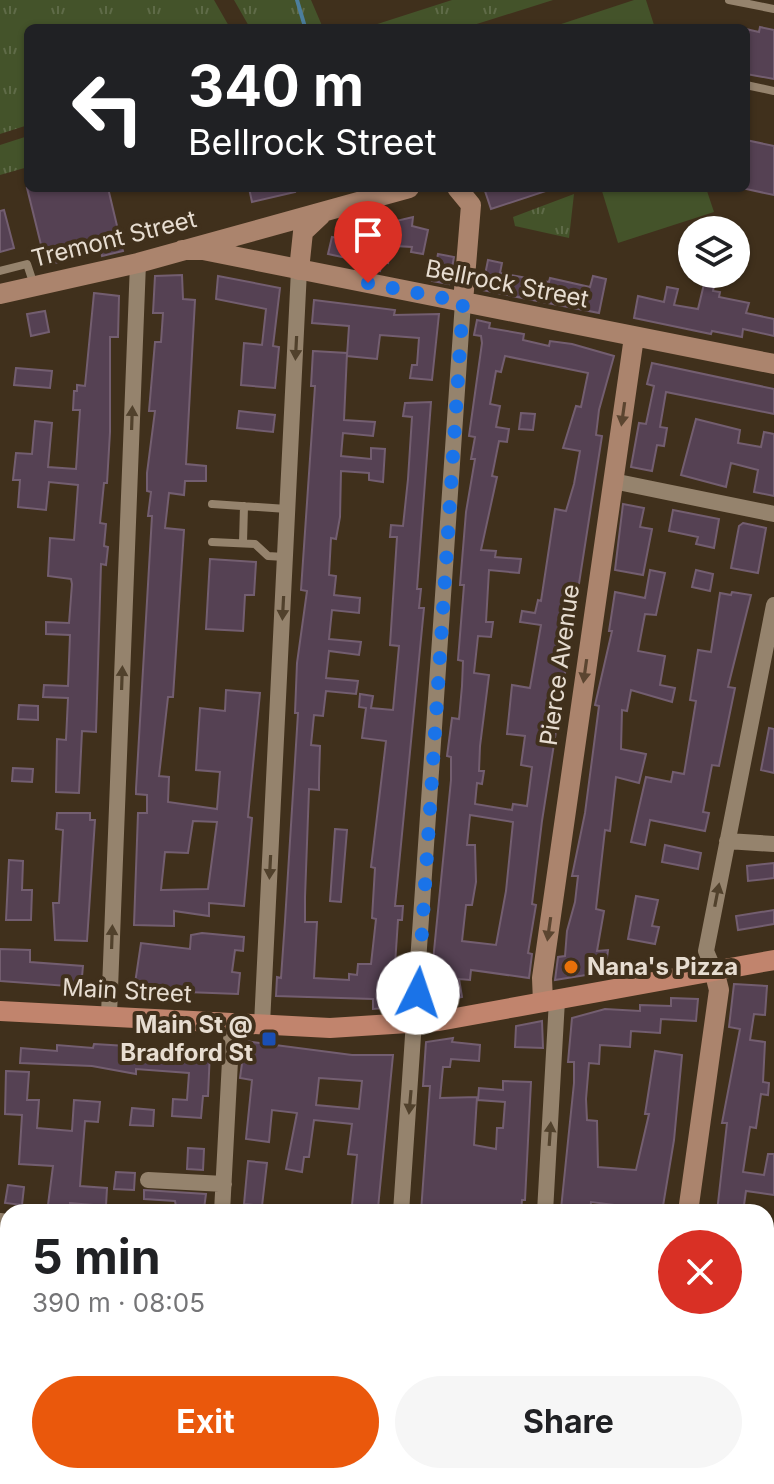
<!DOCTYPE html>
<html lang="en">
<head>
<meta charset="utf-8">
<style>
  :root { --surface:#fff; --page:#f6f6f6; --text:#202124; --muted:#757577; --accent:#ea580c }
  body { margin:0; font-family:Inter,sans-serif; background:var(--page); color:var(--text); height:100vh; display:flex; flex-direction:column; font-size:30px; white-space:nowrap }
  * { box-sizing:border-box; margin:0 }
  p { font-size:26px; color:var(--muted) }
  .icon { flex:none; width:44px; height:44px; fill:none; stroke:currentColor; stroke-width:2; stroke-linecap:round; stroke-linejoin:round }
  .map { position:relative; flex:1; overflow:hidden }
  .sheet { position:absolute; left:0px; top:1204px; width:774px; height:280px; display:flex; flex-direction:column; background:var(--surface); border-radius:24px 24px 0 0; box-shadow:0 2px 6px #0004 }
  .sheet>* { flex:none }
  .banner { position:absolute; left:24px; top:24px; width:726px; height:168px; border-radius:12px; box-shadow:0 2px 6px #0004; background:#202124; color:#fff; overflow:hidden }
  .tools { position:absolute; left:678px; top:216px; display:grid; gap:16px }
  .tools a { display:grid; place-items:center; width:72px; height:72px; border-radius:50%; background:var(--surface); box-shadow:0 2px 6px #0004; font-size:40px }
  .pin { position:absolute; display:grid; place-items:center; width:68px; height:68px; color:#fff; margin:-82px -34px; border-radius:50% 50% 50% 0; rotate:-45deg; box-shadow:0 0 8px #0007 }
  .pin .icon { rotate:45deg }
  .me { position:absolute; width:88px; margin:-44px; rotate:4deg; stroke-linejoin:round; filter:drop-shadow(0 0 6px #0008) }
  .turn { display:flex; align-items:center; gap:28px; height:168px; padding:0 32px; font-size:36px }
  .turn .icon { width:104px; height:104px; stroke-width:2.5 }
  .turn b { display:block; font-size:56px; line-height:68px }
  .round { display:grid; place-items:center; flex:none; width:84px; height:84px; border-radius:42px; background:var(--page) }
  .overview { display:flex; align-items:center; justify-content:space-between; height:136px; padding:0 32px }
  h1 { font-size:48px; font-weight:700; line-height:60px }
  .button { display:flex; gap:16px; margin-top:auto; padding:16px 32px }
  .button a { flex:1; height:92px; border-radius:48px; background:var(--accent); color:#fff; font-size:32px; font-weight:700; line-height:92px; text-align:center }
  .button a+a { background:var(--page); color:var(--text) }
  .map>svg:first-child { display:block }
  .grass { fill:url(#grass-tufts) }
  .pitch { fill:#44532a }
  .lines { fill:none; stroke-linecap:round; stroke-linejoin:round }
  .stream { stroke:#4c7e9d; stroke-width:4 }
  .building { fill:#554153; stroke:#735e70; stroke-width:2; fill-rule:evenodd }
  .lane { stroke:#95836d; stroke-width:8 }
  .street { stroke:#95836d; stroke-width:16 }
  .secondary { stroke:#ab846d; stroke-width:20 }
  .primary { stroke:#c1846d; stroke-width:20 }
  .oneway { fill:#51412c }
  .oneway2 { fill:#5b4530 }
  .route { stroke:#1a73e8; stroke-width:14; stroke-dasharray:0 25.2 }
  .food-dot { fill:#e8710a; stroke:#40301c; stroke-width:3 }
  .transit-dot { fill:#1a4fb4; stroke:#40301c; stroke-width:3 }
  .labels { text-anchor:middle; stroke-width:8; stroke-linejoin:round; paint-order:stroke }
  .street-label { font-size:24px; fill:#e7ddd1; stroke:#40301c }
  .poi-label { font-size:24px; font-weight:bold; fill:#e7ddd1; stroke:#40301c; text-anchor:start }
</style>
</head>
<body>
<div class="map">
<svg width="774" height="1484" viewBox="0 0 774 1484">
  <defs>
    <pattern id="grass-tufts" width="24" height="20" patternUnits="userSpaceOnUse" patternTransform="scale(2)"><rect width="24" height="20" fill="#44532a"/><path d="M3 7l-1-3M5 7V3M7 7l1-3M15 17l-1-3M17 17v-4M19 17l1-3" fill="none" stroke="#5f6b48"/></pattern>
  </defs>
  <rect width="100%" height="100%" fill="#40301c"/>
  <path class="grass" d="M0,0h214l16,28h-202v97l-28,9z
    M234,0h77l12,28h-73z
    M452,0h101l-89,28h-99z
    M28,136v31l-28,8v-30z
    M574,194l-5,44 -54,-12 -2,-9z"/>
  <path class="pitch" d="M634,0h12l9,28h-106z
    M601,188h105l8,24 -96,31z"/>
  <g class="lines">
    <path class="stream" d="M297,0l8,27"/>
  </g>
  <path class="building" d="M760,27l14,3v49l-28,-5v-45l13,3z
    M746,140l28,6v49l-28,-6z
    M27,188h81l15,63 -21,5 -1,-4 -55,13z
    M249,188h45l1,4 -43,10z
    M484,188h64l1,2 -58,19z
    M4,210l10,38 -14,4v-41z
    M413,217l-1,9 16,4 -5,24 -12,-2 1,-5 -17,-1 1,-25z
    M332,237l59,9 -3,17 -6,-1 -2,9 -11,-3 1,-5 -42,-9z
    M438,254l16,3 -5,27 -17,-3z
    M488,260l14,3 -2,10 49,9 1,-4 40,9 3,-11 13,3 -7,34 -117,-23z
    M182,275l1,24 12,1 -9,164 20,2v15h-21l-1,14 -15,-2 -4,35 19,2 -11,167h-5l-9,79 10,1 -1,25 49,7 3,-37 -24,-2 4,-62 25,3 1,-21 34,3 -12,124 4,1 -8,88 -35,-3v13l-35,-5v15l-40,-1 4,-112h9v-18l-11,-1v-5l16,-273h-4l3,-24 -4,-1v-18l8,-62h-6l6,-69h6l2,-29h-10l2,-37zM193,821l24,1 -9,67 -47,1 4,-38 23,1z
    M218,276l62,12 -7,58 6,1 -4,41 -34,-3 3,-42 18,2 4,-36 -50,-10z
    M704,284l10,2 -1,5 7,1 -1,5 30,6 -3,10 28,6v17l-31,-7 -1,8 -30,-6 -1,3 -77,-16 4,-22 26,6 3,-15 11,2 -4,16 24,4z
    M94,293l25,3 -1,41h-8v95l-3,51h-3l-4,40 6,1 -2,22 4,1 -2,18 -5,-1 -5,168 -14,-1 -3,62 -23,-1 1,-53 9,1 2,-42 -25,-1 1,-12 24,1 2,-51 -24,-1v-12l23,1 3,-39 -1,-5 -23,-3 2,-38 24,2 4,-55 -29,-3 -3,28 -28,-3 2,-27h-7l3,-27 16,1 3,-33 17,2 -4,44 28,2 4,-59h-7l1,-19h3v-6l8,1z
    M314,300l81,10 -1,5 45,-1 -7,66 -22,-2 2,-13h5l2,-27 -39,-3 -3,24 -30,-3 2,-30 -37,-3z
    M45,311l4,21 -18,4 -4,-22z
    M477,320l13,3 -1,5 35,6 -1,6 26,6 1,-5 22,3 42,12 -15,54 -3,25 6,1 -60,385 -10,83 4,1 -8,48 4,1 -3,24 -58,-8 -1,10 -11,-1 3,18 -23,5 -4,-21h-4l20,-201v-23l-4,-1 5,-38 7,1 3,-33 1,-25 -5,-1 6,-75h-4l6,-73 9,-53h-4l4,-22 -6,-1 13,-93 -1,-7 -7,-1zM505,356l83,17 -7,34 -5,-1 -13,42 17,3 -6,33 -8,27 -11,-2 -14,92 -3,-1 -3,13 -13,-2 -2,11 21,3 -11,63 -18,-3 -5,49 18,2 -4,29 11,2 -5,39 -14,-2 -1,6 -37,-6 2,-21 5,1 2,-13h-5l1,-25 9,-71 -15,-2 4,-37 13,1 2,-15h-7l3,-52 30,3 2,-14 -26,-2 1,-6 -15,-1 16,-73 -5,-1 7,-35 8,1 2,-13 -13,-2 4,-21 -10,-2 6,-33 5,1zM470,815l43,7 -7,69 -10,54 -34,-4 4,-36h6l4,-23 -1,-37h-8z
    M313,351l34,2 -3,67 31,2 -2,14 -30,-3 -2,23 30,3v-11l14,1 -2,33 -14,-2v-7l-28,-2 -1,46 -4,22 -5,-1 -2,37 7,1 -2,19 26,3 -1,15 -27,-3 -3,29 32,3 -2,13 -30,-4 -3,27 32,3 -2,13 -30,-3 -3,25 -9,-1 -3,30 9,1 -1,32v12l-10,-1 -4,108v25h12l-3,56 35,2v-6l8,1 1,-11h13l5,-45 -4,-1 3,-50 -4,-1 15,-126 -24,-3 4,-30 -7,-1 1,-13 13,2 -2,12 22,2 6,-64 -9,-1 7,-108h-7l1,-12 12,1 5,-47 4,-62 -9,-1 2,-13 26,-1 -14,187h4l-2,19h5l-29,298h8l-1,14h-4l-4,60h6l-1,27 -26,2v-10l-97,-3 1,-19 4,1 4,-57 13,-208h-3l2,-50 10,-72 -6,-1 14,-204h-4z
    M652,363l122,26v25l-108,-22 -6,35 7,1 -3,18 -7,-1 -5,26 -21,-4 8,-44 7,1 8,-38 -7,-2z
    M16,368l36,3 -2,17 -36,-3z
    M239,411l36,4 -2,17 -36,-4z
    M521,413l14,1 -2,16 -14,-1z
    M696,419l44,11 -2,13 23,4 3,-15 10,2v62l-20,-4 4,-22 -27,-7 -5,24 -45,-12z
    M623,504l21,4 -4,19 12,2 -9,46 -28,-5z
    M673,510l46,9 -5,29 -18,-4 2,-7 -29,-6z
    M743,523l23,5 -8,45 -27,-5 8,-42z
    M210,559l46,3 -2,33h-9l-2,36 -37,-2z
    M650,570l15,3 -9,42 -11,-1 -7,37 27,5 -5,29 15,3 -3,14 -41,-12 -4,21 -5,-1 -1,39 25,5 -7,29 -23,-6 -6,54 -5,-1 -9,79 8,2 -7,40 11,-1 -3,22 -50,8 3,-23 7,-1 2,-25 8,-29 3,-26h-6l13,-63 14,-107 -4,-1 17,-74h-3l6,-39 30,6z
    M696,570l17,4 -3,17 -18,-4z
    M732,592l19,3 -23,92 7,1 -16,78 -7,-1 -9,47 6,1 -4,18 -55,-11 -5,25 -14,-3 15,-65 25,5 2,-10 11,2 12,-73 -6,-1 8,-50 13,2 9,-59 11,2z
    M19,705l19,1v14l-20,-1z
    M769,728l5,1v44l-13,-3z
    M13,768l20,1 -1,13 -20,-1z
    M57,813h33v7h5l-8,121 -32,-1 -2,-37h6l4,-73 -7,-1z
    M335,829l12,1 -6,72 -11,-1z
    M665,845l36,8 -3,16 -36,-7z
    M9,860l14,1 -1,29h10l-1,30h-25z
    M774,863v15l-26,3 -1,-15z
    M636,896l22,4 -6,26 7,1 -4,17 -27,-5z
    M774,910v14l-36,6 -2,-14z
    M202,933l42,4 -1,14 -8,-1 -3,22 8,1 -2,21 -104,-4 7,-47 49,6 1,-14z
    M0,949l30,1v12l53,4 -2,21 -81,-6z
    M734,984l33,2 -2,29 -11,-1 -4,26 15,2 -2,40 6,1 -1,12 -7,-1 -5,34 -6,-1 -7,45 21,3 4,-21h6v41l-28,-4 -3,21h-26l10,-89h-5l18,-94 -11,-2z
    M671,998l27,1 -2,22 -35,-2 -1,14 -29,-2 -1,16 -30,-2 -1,19 -10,-1 -3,36 1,21 10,1 1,46 38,3 13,-56h-4l10,-63 27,4 -8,85 -12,72h-31l1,-5 -41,-5 -1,10 -29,-3 13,-126v-21h-6l4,-44 33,-9 35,2v-6l31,1z
    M542,1021l1,27 -28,-1 1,-21z
    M453,1038l-1,4 28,3 -1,16 -28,-2 -1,8h-7l-3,31 37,-1 -3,48 22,4 1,-21h6l2,-26 -27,-2 1,-12 24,2v-9l28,1 -6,118h-3l-1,12 -72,-4 -1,4h-27l9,-126h-7l3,-44z
    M245,1041l107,14h41l-15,153 -26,-3 5,-50 -9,-1 4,-30 -38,-4 -5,37h-5l-2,15 -16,-3 11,-56 -25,-3 -3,32 -23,-3 6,-59 -12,-2zM319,1078l43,3 -3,28 -43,-4z
    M94,1044l116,7 -2,45h-5l-2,22 -29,-2 1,-17 14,1 2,-27 -53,-4v5l-44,-8 -72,-3 1,-15 36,3v-6l36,3z
    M6,1071l23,1 -2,28h12l-2,28 35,3 2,-31 26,2 -2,20 -13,-1 -5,65 27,2 -1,18 -36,-3v5l-22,-3 5,-39 -34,-2 3,-49 -17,-1z
    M132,1108l22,2 -1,16 -23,-1z
    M188,1148l16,1 -1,21 -16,-1z
    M248,1161l19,2 -5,43 -18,-2z
    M116,1172l19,1 -1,17 -20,-1z
    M8,1185l16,2 -2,18 -17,-2z
    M144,1190l62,4 -2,15 -27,3 -2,-11 -31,-2z"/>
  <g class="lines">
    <path class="lane" d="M729,0l45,9
      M746,85l28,6
      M0,271l27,-7 7,21
      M212,504l75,5
      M212,542l43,2 13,12 16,1
      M243,543l1,-37"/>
    <path class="street" d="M613,481l161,33
      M727,841l47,3
      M714,970l-8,-19 68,-346
      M109,1015l29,-752
      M262,1024l37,-754
      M148,1180l76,4
      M222,1212l10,-189
      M401,1212l62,-910
      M545,1212l12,-212
      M0,1221l8,1
      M0,1408l8,43
      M13,1476l1,8
      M172,1476l3,8
      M210,1484v-8
      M389,1484l30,-8"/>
    <path class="secondary" d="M457,188l14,17 -8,97
      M182,250h21l571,114
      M299,270l4,-38 18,-17
      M0,294l138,-31 271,-75
      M543,1002l-1,-24 92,-641
      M688,1212l31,-222 -5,-20
      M0,1360h8
      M659,1476v8"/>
    <path class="primary" d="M0,1011l330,17 109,-7 335,-61"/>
  </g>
  <defs><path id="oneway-solid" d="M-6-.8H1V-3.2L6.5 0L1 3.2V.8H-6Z" transform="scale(2)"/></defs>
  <g class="oneway">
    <use href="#oneway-solid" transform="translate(296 348) rotate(93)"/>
    <use href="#oneway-solid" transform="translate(132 418) rotate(-88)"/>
    <use href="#oneway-solid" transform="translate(283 608) rotate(93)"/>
    <use href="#oneway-solid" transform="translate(122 678) rotate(-88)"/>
    <use href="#oneway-solid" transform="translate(270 867) rotate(93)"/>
    <use href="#oneway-solid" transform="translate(717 895) rotate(-79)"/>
    <use href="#oneway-solid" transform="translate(112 937) rotate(-88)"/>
    <use href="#oneway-solid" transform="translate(410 1102) rotate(95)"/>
    <use href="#oneway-solid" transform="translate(550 1134) rotate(-86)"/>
  </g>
  <g class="oneway2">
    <use href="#oneway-solid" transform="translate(623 414) rotate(98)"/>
    <use href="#oneway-solid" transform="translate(585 671) rotate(98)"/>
    <use href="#oneway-solid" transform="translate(549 929) rotate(98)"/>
  </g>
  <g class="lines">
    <path class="route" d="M368,283l95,19 -45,691"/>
  </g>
  <circle class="food-dot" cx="571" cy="967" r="8"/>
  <rect class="transit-dot" x="261" y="1031" width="16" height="16" rx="4"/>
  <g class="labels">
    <g class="street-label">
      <text transform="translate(114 239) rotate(-14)" y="8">Tremont Street</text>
      <text transform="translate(507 284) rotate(11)" y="8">Bellrock Street</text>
      <text transform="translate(560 665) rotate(-82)" y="8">Pierce Avenue</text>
      <text transform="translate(127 991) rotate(3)" y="8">Main Street</text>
    </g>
    <g class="poi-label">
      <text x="587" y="975">Nana's Pizza</text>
      <text x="253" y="1033" text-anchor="end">Main St @<tspan x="253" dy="28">Bradford St</tspan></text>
    </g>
  </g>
</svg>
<div class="tools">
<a><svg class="icon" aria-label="layers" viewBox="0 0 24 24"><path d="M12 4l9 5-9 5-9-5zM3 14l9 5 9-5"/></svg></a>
</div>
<div class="pin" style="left:368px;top:283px;background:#d93025"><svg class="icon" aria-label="arrive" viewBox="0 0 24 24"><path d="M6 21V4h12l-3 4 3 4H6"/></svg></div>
<svg class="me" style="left:418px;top:993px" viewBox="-20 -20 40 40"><circle r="19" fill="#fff"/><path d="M0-13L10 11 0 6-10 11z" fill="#1a73e8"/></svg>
<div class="banner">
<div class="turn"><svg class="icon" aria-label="left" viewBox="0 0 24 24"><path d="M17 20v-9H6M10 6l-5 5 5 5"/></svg><div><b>340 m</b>Bellrock Street</div></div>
</div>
<section class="sheet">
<div class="overview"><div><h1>5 min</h1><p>390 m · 08:05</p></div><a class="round" style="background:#d93025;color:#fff"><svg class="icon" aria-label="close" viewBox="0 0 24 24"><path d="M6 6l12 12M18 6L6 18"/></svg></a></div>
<div class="button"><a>Exit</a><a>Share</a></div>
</section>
</div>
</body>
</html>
